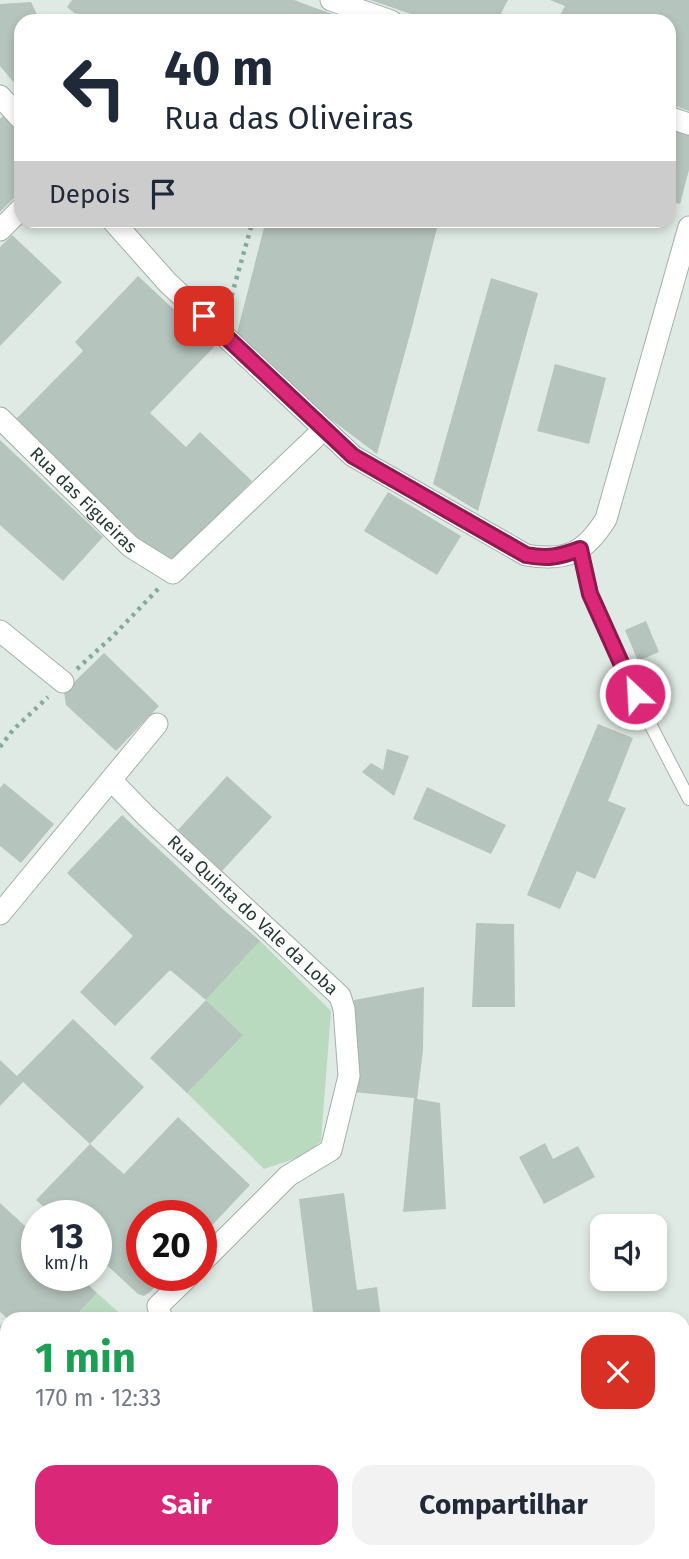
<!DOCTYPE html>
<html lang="pt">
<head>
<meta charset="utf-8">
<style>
  :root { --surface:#fff; --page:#f2f2f3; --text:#1f2937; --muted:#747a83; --accent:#db2777 }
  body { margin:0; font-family:"Fira Sans",sans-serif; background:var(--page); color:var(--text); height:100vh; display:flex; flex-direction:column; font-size:26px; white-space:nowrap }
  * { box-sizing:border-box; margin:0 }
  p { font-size:23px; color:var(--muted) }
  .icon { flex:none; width:38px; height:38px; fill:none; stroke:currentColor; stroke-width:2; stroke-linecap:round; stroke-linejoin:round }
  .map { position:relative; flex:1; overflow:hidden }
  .details { position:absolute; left:0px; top:1312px; width:690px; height:247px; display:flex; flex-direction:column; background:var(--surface); border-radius:21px 21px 0 0; box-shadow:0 4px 10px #0003 }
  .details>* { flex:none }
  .hud { position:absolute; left:14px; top:14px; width:662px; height:214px; border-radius:21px; box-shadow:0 4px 10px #0003; background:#fff; color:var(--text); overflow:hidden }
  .controls { position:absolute; left:590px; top:1214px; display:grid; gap:14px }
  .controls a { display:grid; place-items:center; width:77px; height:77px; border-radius:14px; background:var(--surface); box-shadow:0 4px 10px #0003; font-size:35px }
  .speed { position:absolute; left:21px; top:1200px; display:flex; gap:14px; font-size:35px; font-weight:700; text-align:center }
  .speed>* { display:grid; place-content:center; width:91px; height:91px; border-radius:50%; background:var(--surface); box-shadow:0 4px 10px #0003; line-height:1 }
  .speed small { font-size:18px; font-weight:400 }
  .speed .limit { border:10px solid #d22; background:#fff; color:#111 }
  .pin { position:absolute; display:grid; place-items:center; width:60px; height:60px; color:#fff; margin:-30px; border-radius:14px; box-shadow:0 4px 10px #0006 }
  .me { position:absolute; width:77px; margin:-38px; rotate:335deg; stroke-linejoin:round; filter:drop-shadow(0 0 5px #0008) }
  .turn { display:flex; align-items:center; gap:24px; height:147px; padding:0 35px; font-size:32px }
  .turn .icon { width:91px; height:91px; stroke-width:2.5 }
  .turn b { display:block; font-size:49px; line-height:60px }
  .then { display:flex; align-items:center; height:66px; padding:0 35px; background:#0003; gap:14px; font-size:26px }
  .round { display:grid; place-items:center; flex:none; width:74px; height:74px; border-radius:21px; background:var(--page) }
  .head { display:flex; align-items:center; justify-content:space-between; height:119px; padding:0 35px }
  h1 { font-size:42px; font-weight:700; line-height:52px; color:#1e9e55 }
  .cta { display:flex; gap:14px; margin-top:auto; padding:14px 35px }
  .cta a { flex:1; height:80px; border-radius:21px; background:var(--accent); color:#fff; font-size:28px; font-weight:700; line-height:80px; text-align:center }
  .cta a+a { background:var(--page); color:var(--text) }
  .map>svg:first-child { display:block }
  .green { fill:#b9dabf }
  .building { fill:#b5c4bd }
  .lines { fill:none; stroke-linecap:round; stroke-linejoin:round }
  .service-casing { stroke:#a3b1aa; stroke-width:14 }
  .minor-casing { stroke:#a3b1aa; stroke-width:23 }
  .tertiary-casing { stroke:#a3b1aa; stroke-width:23 }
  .path { stroke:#82ac9a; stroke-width:4.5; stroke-dasharray:3.5 5; stroke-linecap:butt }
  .service { stroke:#fff; stroke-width:12 }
  .minor { stroke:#fff; stroke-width:21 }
  .tertiary { stroke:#fff; stroke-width:21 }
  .route-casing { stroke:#8e194d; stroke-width:18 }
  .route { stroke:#db2777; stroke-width:12 }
  .labels { text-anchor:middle; stroke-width:5; stroke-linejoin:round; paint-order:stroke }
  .street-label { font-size:18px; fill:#213930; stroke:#f0f7f2 }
</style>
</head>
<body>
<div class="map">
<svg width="689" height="1559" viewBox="0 0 689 1559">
  <rect width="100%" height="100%" fill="#e0eae4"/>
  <path class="green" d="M260,941l71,70 -10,130 -15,14 -42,14 -77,-76 55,-59 -36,-34z
    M97,1293l29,26 -54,1z
    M683,1500h6v59h-295v-7h288z
    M7,1514v38h101l7,7h-111l-4,-4v-34z"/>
  <path class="building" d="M72,0h222l57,21h-242l-35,-8 -7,-6z
    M370,0h138l-11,21h-65z
    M550,0h139v111l-21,-8v-82h-111l8,-15z
    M31,2l9,19h-19v70l-21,-25v-62z
    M4,115l17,19v57l-21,21v-93z
    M668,128l21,7v35l-9,34 -12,-3z
    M266,220h173l-27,107 -35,127 -72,-54 -68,-67z
    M12,235l50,47 -62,64v-99z
    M138,276l76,71 -64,66 36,34 14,-15 52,49 -72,74 -8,3 -8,1 -9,-5 -140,-134 68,-69 -8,-9z
    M491,278l47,15 -60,218 -45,-27z
    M555,364l51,14 -17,66 -52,-13z
    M0,440l103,97 -40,44 -63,-56z
    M388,492l73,44 -24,39 -73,-44z
    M646,621l13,31 -21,9 -13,-31z
    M104,653l55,53 -43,45 -50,-46 -2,-13z
    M598,724l35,14 -25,63 18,7 -31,71 -18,-8 -17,38 -33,-14z
    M387,749l22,7 -15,40 -32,-24 9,-9 12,7z
    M227,776l45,41 -50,54 -44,-41z
    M4,783l50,41 -33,39 -21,-17v-58z
    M427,787l79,38 -15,29 -78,-35z
    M122,815l103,96 35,30 -54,59 -36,-30 -55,56 -35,-34 53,-56 -66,-63z
    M476,923l38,1 1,83h-43z
    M424,987l-1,63 -6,49 23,4 6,106 -43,3 11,-114 -61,-6 2,-49 -1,-43z
    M206,1000l37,35 -56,58 -37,-35z
    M73,1019l71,68 -54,57 -67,-62 -23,24v-46l17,16z
    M178,1117l72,68 -49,52v-21h-59v60h24l-16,16 -6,4 -6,-2 -42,-39v-39h-42l-18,-16 54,-56 34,30z
    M545,1143l8,16 25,-13 17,31 -51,27 -25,-47z
    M344,1193l13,97 20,-3 4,31 -12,2h-55l-15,-121z
    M0,1203l37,34v39h42l18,17 -25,27h-65v104l-7,-7v-91l7,-8 -7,-6z
    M0,1456l7,6v52l-7,7z
    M682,1477h7v23l-7,1z
    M147,1552h115l8,7h-115z
    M301,1552h42v7h-43z"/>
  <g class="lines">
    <g class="service-casing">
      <path id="service" d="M580,549l10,45 12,27 45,97 42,81"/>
    </g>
    <g class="minor-casing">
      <g id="minor">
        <path d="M331,0l60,21"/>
        <path d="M668,117l21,7"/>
        <path d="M0,230l21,-21"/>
        <path id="s1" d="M0,418l131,129 42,26 151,-144"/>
        <path d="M0,631l63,51"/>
        <path id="s2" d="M111,780l35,36 194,180 4,13 5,67 -18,74 -43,26 -87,87"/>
        <path d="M0,914l157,-190"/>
        <path d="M162,1320l-4,-14 31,-30"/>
        <path d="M0,1425l7,7"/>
        <path d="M135,1552l8,7"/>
        <path d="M283,1552v7"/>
      </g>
    </g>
    <g class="tertiary-casing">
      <path id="tertiary" d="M0,96l21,23
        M112,220l56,63 185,173 173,99c40,7 59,-2 80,-36l83,-292"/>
    </g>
    <path class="path" d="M227,312l26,-92
      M77,669l37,-34 44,-46
      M0,747l13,-17 35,-33"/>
    <use href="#service" class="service"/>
    <use href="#minor" class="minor"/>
    <use href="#tertiary" class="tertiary"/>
  </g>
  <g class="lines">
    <g class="route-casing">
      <path id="route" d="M204,316l149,140 173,99c21,4 33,2 54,-6l10,45 45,100"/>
    </g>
    <use href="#route" class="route"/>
  </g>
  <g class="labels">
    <g class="street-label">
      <text dy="6" stroke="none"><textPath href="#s1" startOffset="117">Rua das Figueiras</textPath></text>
      <text dy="6" stroke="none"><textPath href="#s2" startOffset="196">Rua Quinta do Vale da Loba</textPath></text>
    </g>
  </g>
</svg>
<div class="controls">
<a><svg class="icon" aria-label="sound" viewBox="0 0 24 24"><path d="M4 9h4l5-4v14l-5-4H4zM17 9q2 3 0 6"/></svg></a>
</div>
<div class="speed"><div>13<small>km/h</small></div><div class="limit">20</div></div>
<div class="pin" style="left:204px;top:316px;background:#d93025"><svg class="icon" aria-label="arrive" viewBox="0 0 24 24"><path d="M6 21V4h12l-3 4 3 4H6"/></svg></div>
<svg class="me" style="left:635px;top:694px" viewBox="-20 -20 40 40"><circle r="17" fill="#db2777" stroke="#fff" stroke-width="3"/><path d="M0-11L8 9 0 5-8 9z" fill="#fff"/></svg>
<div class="hud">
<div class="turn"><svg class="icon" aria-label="left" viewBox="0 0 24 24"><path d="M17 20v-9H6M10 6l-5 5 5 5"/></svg><div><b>40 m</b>Rua das Oliveiras</div></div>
<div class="then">Depois<svg class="icon" aria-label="arrive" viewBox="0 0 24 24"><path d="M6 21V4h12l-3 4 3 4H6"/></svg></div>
</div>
<section class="details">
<div class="head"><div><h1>1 min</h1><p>170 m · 12:33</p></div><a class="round" style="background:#d93025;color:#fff"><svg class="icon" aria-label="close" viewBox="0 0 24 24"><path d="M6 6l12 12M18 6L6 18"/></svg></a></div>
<div class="cta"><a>Sair</a><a>Compartilhar</a></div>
</section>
</div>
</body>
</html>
